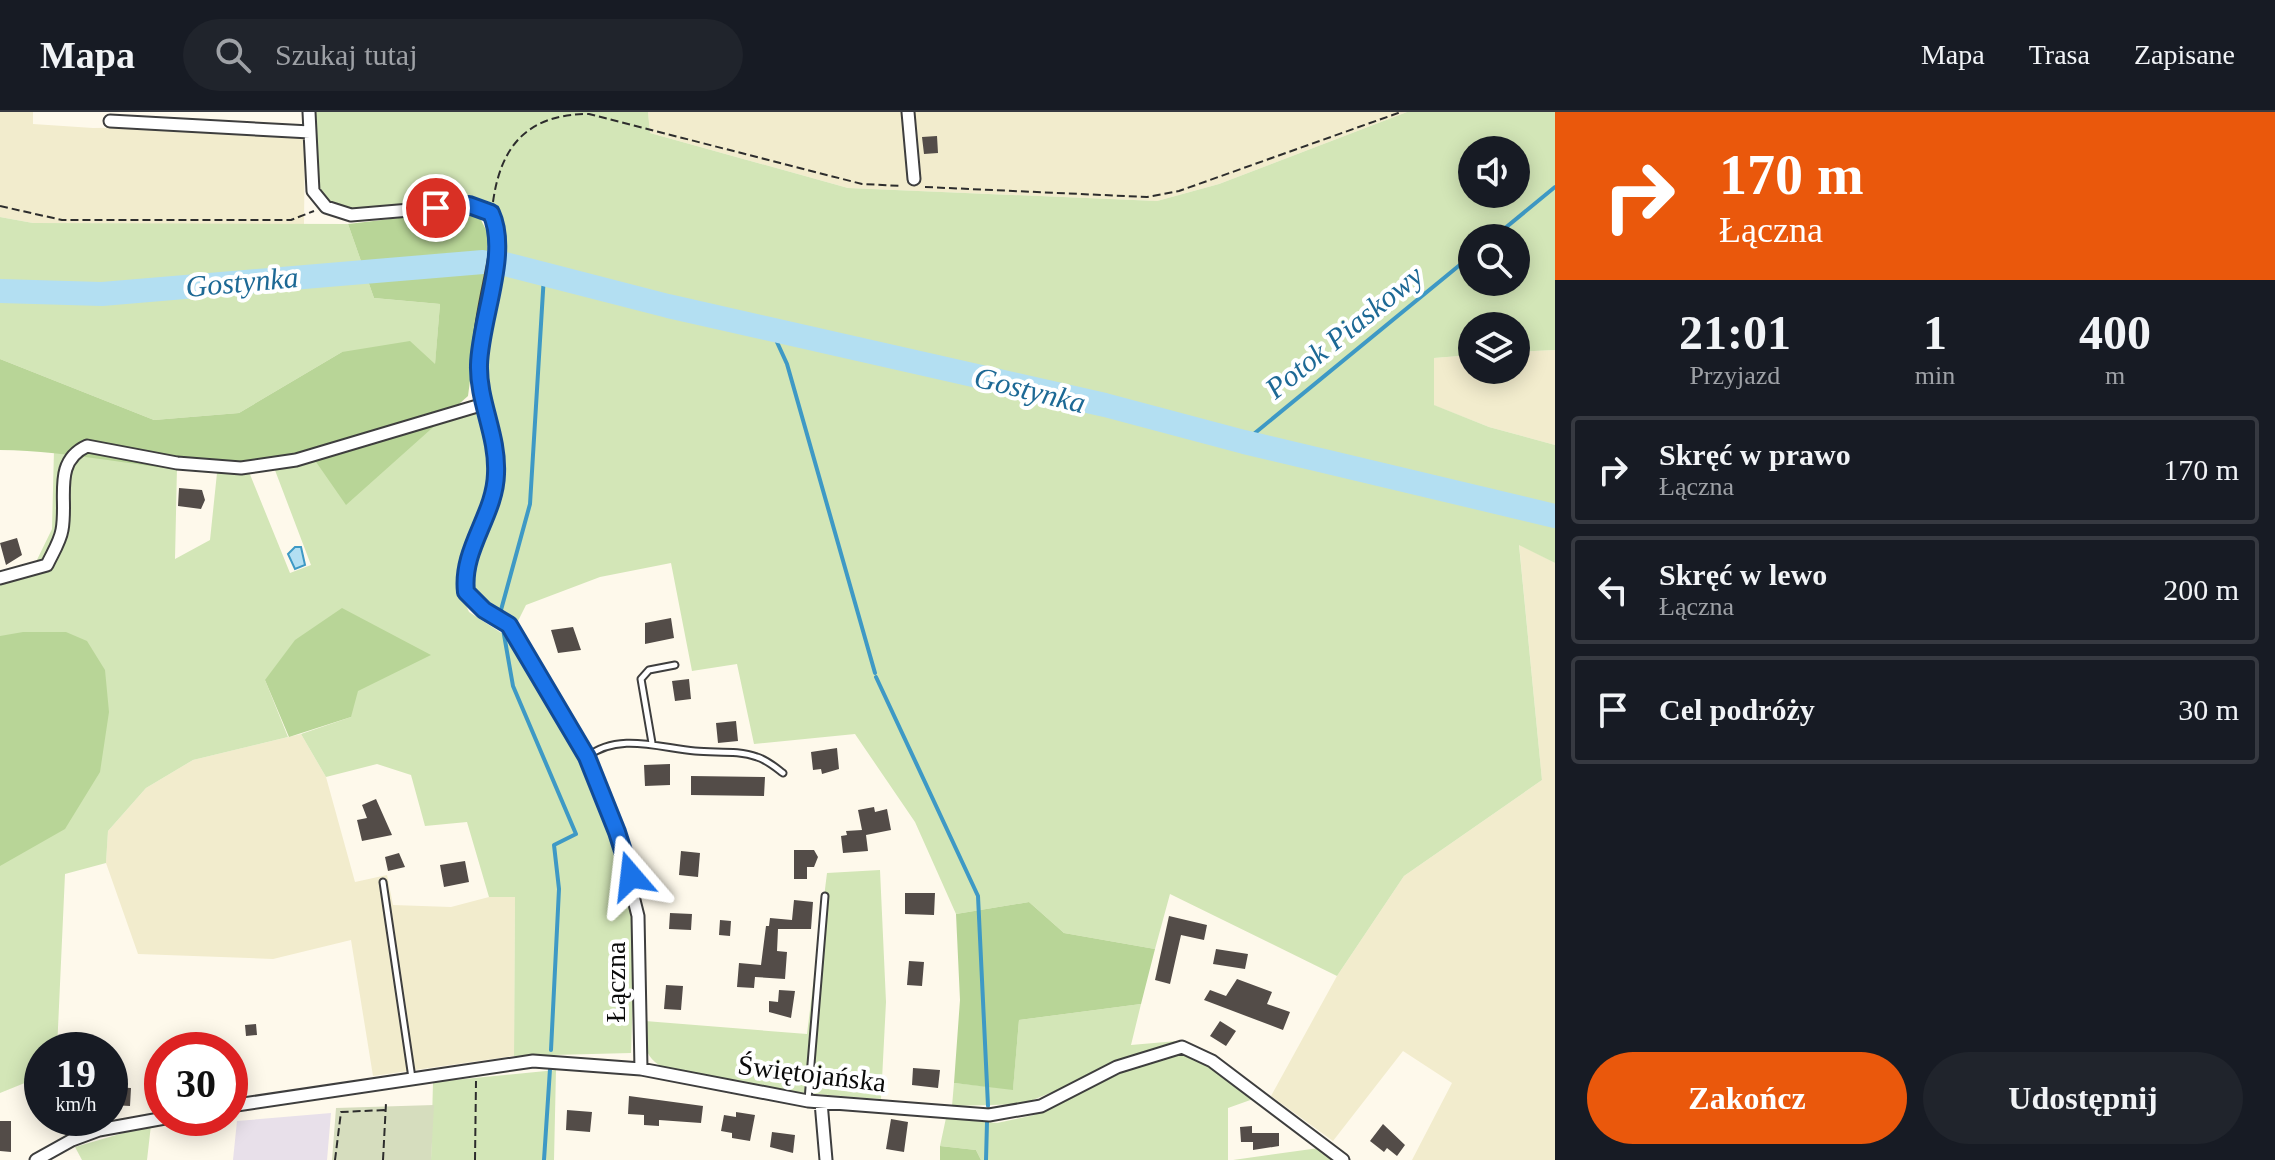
<!DOCTYPE html>
<html lang="pl">
<head>
<meta charset="utf-8">
<style>
  :root { --surface:#171b24; --page:#20242c; --text:#f1f3f6; --muted:#9ea1a6; --line:#363941; --accent:#ea580c }
  body { margin:0; font-family:Georgia,serif; background:var(--page); color:var(--text); height:100vh; display:flex; flex-direction:column; font-size:30px; white-space:nowrap }
  * { box-sizing:border-box; margin:0 }
  p { font-size:26px; color:var(--muted) }
  .icon { flex:none; width:44px; height:44px; fill:none; stroke:currentColor; stroke-width:2; stroke-linecap:round; stroke-linejoin:round }
  .map { position:relative; flex:1; overflow:hidden }
  .side { display:flex; flex-direction:column; background:var(--surface); width:720px }
  .side>* { flex:none }
  .banner { background:#ea580c; color:#fff; overflow:hidden }
  .tools { position:absolute; left:1458px; top:24px; display:grid; gap:16px }
  .tools a { display:grid; place-items:center; width:72px; height:72px; border-radius:50%; background:var(--surface); box-shadow:0 4px 20px #0003; font-size:40px }
  .speed { position:absolute; left:24px; top:920px; display:flex; gap:16px; font-size:40px; font-weight:700; text-align:center }
  .speed>* { display:grid; place-content:center; width:104px; height:104px; border-radius:50%; background:var(--surface); box-shadow:0 4px 20px #0003; line-height:1 }
  .speed small { font-size:20px; font-weight:400 }
  .speed .limit { border:12px solid #d22; background:#fff; color:#111 }
  .pin { position:absolute; display:grid; place-items:center; width:68px; height:68px; color:#fff; margin:-34px; border:4px solid #fff; border-radius:50%; box-shadow:0 2px 8px #0007 }
  .me { position:absolute; width:88px; margin:-44px; rotate:343deg; stroke-linejoin:round; filter:drop-shadow(0 0 6px #0008) }
  .turn { display:flex; align-items:center; gap:28px; height:168px; padding:0 32px; font-size:36px }
  .turn .icon { width:104px; height:104px; stroke-width:2.5 }
  .turn b { display:block; font-size:56px; line-height:68px }
  .eta { display:flex; justify-content:space-evenly; align-items:center; height:136px; text-align:center }
  .eta b { font-size:48px; font-weight:800; line-height:56px }
  .primary-button { display:flex; gap:16px; margin-top:auto; padding:16px 32px }
  .primary-button a { flex:1; height:92px; border-radius:48px; background:var(--accent); color:#fff; font-size:32px; font-weight:800; line-height:92px; text-align:center }
  .primary-button a+a { background:var(--page); color:var(--text) }
  ul { padding:0; list-style:none }
  li { display:flex; align-items:center; gap:24px; height:108px; margin:0 16px 12px; padding:0 16px; border:4px solid var(--line); border-radius:8px }
  li div { flex:1 }
  li b { display:block; font-size:30px }
  li em { font-style:normal }
  header { display:flex; align-items:center; gap:48px; box-sizing:border-box; height:112px; padding:0 40px; background:var(--surface); border-bottom:2px solid var(--line) }
  header strong { font-size:38px }
  nav { display:flex; gap:44px; margin-inline-start:auto; font-size:28px }
  .search { width:560px; height:72px; background:var(--page); display:flex; align-items:center; gap:20px; box-sizing:border-box; padding:0 28px; border-radius:44px; color:var(--muted); font-size:30px }
  main { display:flex; flex:1; min-height:0 }
  .map>svg:first-child { display:block }
  .industrial { fill:#e8e0ea }
  .farmland { fill:#f2eccd }
  .green { fill:#d3e6b7; fill-rule:evenodd }
  .forest { fill:#b8d597 }
  .cemetery { fill:#d6ddbe }
  .water { fill:#b3dff2; stroke:#3e99c5; stroke-width:2 }
  .lines { fill:none; stroke-linecap:round; stroke-linejoin:round }
  .stream { stroke:#3e99c5; stroke-width:4 }
  .river { stroke:#b3dff2; stroke-width:24 }
  .building { fill:#534c48 }
  .service-casing { stroke:#3e3e3e; stroke-width:9 }
  .minor-casing { stroke:#3e3e3e; stroke-width:15 }
  .path { stroke:#2d2d2d; stroke-width:2; stroke-dasharray:8 4; stroke-linecap:butt }
  .service { stroke:#fff; stroke-width:5 }
  .minor { stroke:#fff; stroke-width:11 }
  .route-casing { stroke:#114b97; stroke-width:20 }
  .route { stroke:#1a73e8; stroke-width:14 }
  .labels { text-anchor:middle; stroke-width:8; stroke-linejoin:round; paint-order:stroke }
  .street-label { font-size:28px; fill:#0b0b0b; stroke:#fff }
  .water-label { font-size:30px; font-style:italic; fill:#1d6995; stroke:#fff }
</style>
</head>
<body>
<header>
<strong>Mapa</strong>
<div class="search"><svg class="icon" aria-label="search" viewBox="0 0 24 24"><circle cx="10" cy="10" r="6"/><path d="M15 15l6 6"/></svg>Szukaj tutaj</div>
<nav><a>Mapa</a><a>Trasa</a><a>Zapisane</a></nav>
</header>
<main>
<div class="map">
<svg width="1555" height="1048" viewBox="0 0 1555 1048">
  <rect width="100%" height="100%" fill="#fef9eb"/>
  <path class="industrial" d="M331,1001l-4,47h-94l4,-39z"/>
  <path class="farmland" d="M0,0h33v12l60,4 212,-3 -1,100 -271,-2 -33,-6z
    M648,0h759l-188,72 -62,17 -309,-13 -198,-55z
    M1555,238v95l-66,-18 -56,-22 1,-47 38,-3v15h44v-18z
    M1519,432l36,19v597h-143l40,-77 -49,-32 -70,90 -62,-45 66,-120 67,-100 138,-96z
    M301,622l25,43 29,105 32,-7 6,30 58,2 38,-10h26l-1,159 -141,20 -22,-136 -78,19 -135,-5 -32,-91 2,-32 38,-43 47,-28z"/>
  <path class="green" d="M315,0h333l2,21 198,55 309,13 62,-17 188,-72h148v238l-39,2v-26h-44v29l-38,3v47l55,22 66,18v118l-36,-18 23,235 -138,96 -67,100 -167,-82 -15,55 -91,-16 -35,-31 -73,12 -41,-92 -60,-88 -101,10 -17,-80 -45,7 -21,-108 -71,14 -74,28 -9,18 -40,-26 -5,-21 4,-22 26,-73 -5,-57 -12,-53 18,-119v-34l-23,-14 -131,6 -23,-9 -10,-15zM1472,38h44v44h-44zM1472,126h44v44h-44z
    M0,105l33,6 315,1 26,74 66,6 -5,61 -93,-13 -103,61 -85,7 -154,-61z
    M477,300c32,55 -3,117 -21,171l13,29 40,26 47,84 29,41 42,115 8,52 -4,123 -117,3 1,-159h-26l-22,-75 -42,4 -14,-51 -34,-11 -51,13 -25,-43 50,-17 -86,-37 23,57 -95,23 -47,28 -38,43 -2,32 -41,11 -8,176h-15v26l-42,17v-521l35,-8 17,-35 2,-79 123,17 -2,92 35,-19 7,-67 32,-1 41,101 21,-8 -38,-100z
    M880,758l6,132 -5,97c-42,-3 -199,-13 -226,-37 -13,-11 -10,-26 -10,-41l162,13 20,-161z
    M1141,892l-10,41 46,-4 -154,63 -71,2 2,-23 59,6 6,-69z
    M1180,940l17,4 59,42 -28,10v52h-247l-5,-10 -36,-4 6,-28 51,5 37,-8 102,-49z
    M556,958l-2,90h-123l2,-78z
    M151,1013l-4,35h-65l-7,-13z
    M1319,1036l14,12h-100z"/>
  <path class="forest" d="M458,99l21,5 10,20 -21,160 -122,109 -32,-46c-32,6 -66,16 -98,14 -73,-5 -143,-22 -216,-23v-91l154,61 85,-7 103,-61 68,-11 25,23 5,-60 -66,-6 -26,-74z
    M342,496l89,47 -73,36 -7,26 -62,20 -24,-57 30,-40z
    M23,520h43l21,9 18,29 4,42 -9,60 -35,57 -65,37v-230z
    M1029,790l35,31 91,16 -14,55 -122,16 -6,70 -59,-7 6,-83 -4,-86z
    M940,1034l36,4 5,10h-41z"/>
  <path class="cemetery" d="M434,993l-3,55h-99l4,-52z"/>
  <path class="water" d="M295,435h6l4,18 -10,4 -7,-15z"/>
  <g class="lines">
    <path class="stream" d="M1493,126l62,-51
      M771,217l16,35 88,309
      M1244,330l228,-187
      M501,498l29,-106 14,-229
      M503,517l10,57 63,148 -22,11 5,44 -8,161
      M876,565l102,219 10,210
      M544,1048l6,-91
      M986,1048l1,-38"/>
    <path class="river" d="M505,152l163,42 437,99 139,37 311,74
      M0,179l102,3 381,-32"/>
  </g>
  <path class="building" d="M937,24l1,17 -14,1 -2,-17z
    M179,376l23,2 3,10 -4,9 -23,-3z
    M17,426l5,17 -16,10 -6,-22z
    M671,506l3,20 -29,6v-21z
    M573,515l8,23 -23,3 -7,-23z
    M689,567l2,20 -16,2 -3,-20z
    M736,609l2,20 -20,2 -2,-20z
    M837,636l2,21 -17,5 -1,-5 -8,1 -2,-18z
    M670,652v21l-25,1 -1,-21z
    M691,664l74,1 -1,19 -73,-1z
    M376,687l16,36 -30,6 -5,-21 10,-2 -5,-13z
    M874,695l1,5 12,-3 4,21 -25,5 2,16 -25,2 -2,-17 6,-1 -1,-4 16,-1 -4,-20z
    M794,738h20l4,7 -4,10h-7v12h-13z
    M681,739l19,2 -2,24 -19,-2z
    M399,741l6,14 -17,4 -3,-14z
    M465,749l4,21 -25,5 -4,-22z
    M905,781h30l-1,22 -29,-1z
    M794,788l19,2 -2,27h-33l-1,22 10,1 -2,27 -30,-2 -1,11 -17,-1 2,-24 22,2 5,-39h3l1,-8 22,2z
    M670,801l22,1 -1,16 -22,-1z
    M1169,804l38,9 -3,15 -23,-5 -11,49 -15,-4z
    M720,808l11,1 -1,15 -11,-1z
    M1216,837l32,5 -3,15 -32,-5z
    M909,849l15,1 -2,24 -15,-1z
    M1237,867l35,13 -5,12 23,8 -7,18 -79,-30 6,-10 16,6z
    M666,873l17,1 -2,24 -17,-1z
    M779,878l16,1 -4,27 -22,-6v-11l9,1z
    M1220,909l16,10 -10,15 -16,-10z
    M256,912l1,11 -11,1 -1,-11z
    M913,956l27,2 -2,18 -26,-3z
    M113,975l18,1 -1,18 -18,-1z
    M629,984l74,10 -2,17 -42,-3v6l-15,-1v-10l-16,-1z
    M567,998l25,2 -2,20 -24,-2z
    M736,1000l19,3 -5,26 -18,-3v-5l-11,-2 3,-16 12,2z
    M891,1007l17,3 -4,30 -18,-3z
    M0,1009h11v31l-11,-1z
    M1383,1012l22,21 -8,11 -10,-8 -3,4 -14,-11z
    M1252,1014v7h27v13l-26,4v-8h-12l-1,-15z
    M772,1020l23,3 -2,18 -23,-6z"/>
  <g class="lines">
    <g class="service-casing">
      <path id="service" d="M652,631l-11,-64 8,-9 26,-5
        M587,645c31,-25 73,-9 108,-6 21,2 43,-1 62,6 10,3 18,10 26,16
        M383,770l29,196
        M808,988l17,-204"/>
    </g>
    <g class="minor-casing">
      <path id="minor" d="M309,0l4,79 13,16 25,8 118,-10 22,8 7,22c-5,44 -21,91 -19,135 2,36 18,67 17,103 -1,41 -36,76 -30,119l18,18 25,15 78,132 30,75 21,84 3,153
        M908,0l6,67
        M110,9l200,11
        M0,466l47,-13c5,-11 13,-23 15,-35 6,-31 -10,-68 25,-84l90,17 64,5 55,-8 188,-56
        M821,990l5,58
        M230,994l303,-45 108,8 167,32 181,14 52,-9 76,-39 65,-20 30,14 131,99
        M36,1048l36,-20 27,-10 66,-12"/>
    </g>
    <path class="path" d="M925,75l222,10 32,-6 222,-79
      M493,90c8,-58 36,-88 96,-88l273,70 40,2
      M0,94l62,14h229l23,-9
      M335,1048l6,-48 44,-2
      M383,1048l3,-57
      M475,1048l1,-79"/>
    <use href="#service" class="service"/>
    <use href="#minor" class="minor"/>
  </g>
  <g class="lines">
    <g class="route-casing">
      <path id="route" d="M436,96l33,-3 22,8c19,41 -11,106 -12,152 -1,37 19,70 17,109 -1,41 -35,75 -30,118l18,18 25,15 78,132 30,75 14,44"/>
    </g>
    <use href="#route" class="route"/>
  </g>
  <g class="labels">
    <g class="street-label">
      <text transform="translate(615 870) rotate(-90)" y="10">Łączna</text>
      <text transform="translate(812 961) rotate(7)" y="10">Świętojańska</text>
    </g>
    <g class="water-label">
      <text transform="translate(242 170) rotate(-5)" y="10">Gostynka</text>
      <text transform="translate(1344 220) rotate(-39)" y="10">Potok Piaskowy</text>
      <text transform="translate(1030 278) rotate(14)" y="10">Gostynka</text>
    </g>
  </g>
</svg>
<div class="tools">
<a><svg class="icon" aria-label="sound" viewBox="0 0 24 24"><path d="M4 9h4l5-4v14l-5-4H4zM17 9q2 3 0 6"/></svg></a>
<a><svg class="icon" aria-label="search" viewBox="0 0 24 24"><circle cx="10" cy="10" r="6"/><path d="M15 15l6 6"/></svg></a>
<a><svg class="icon" aria-label="layers" viewBox="0 0 24 24"><path d="M12 4l9 5-9 5-9-5zM3 14l9 5 9-5"/></svg></a>
</div>
<div class="speed"><div>19<small>km/h</small></div><div class="limit">30</div></div>
<div class="pin" style="left:436px;top:96px;background:#d93025"><svg class="icon" aria-label="arrive" viewBox="0 0 24 24"><path d="M6 21V4h12l-3 4 3 4H6"/></svg></div>
<svg class="me" style="left:631px;top:764px" viewBox="-20 -20 40 40"><path d="M0-17L14 15 0 8-14 15z" fill="#1a73e8" stroke="#fff" stroke-width="4"/></svg>
</div>
<section class="side">
<div class="banner">
<div class="turn"><svg class="icon" aria-label="right" viewBox="0 0 24 24"><path d="M7 20v-9h11M14 6l5 5-5 5"/></svg><div><b>170 m</b>Łączna</div></div>
</div>
<div class="eta">
<div><b>21:01</b><p>Przyjazd</p></div>
<div><b>1</b><p>min</p></div>
<div><b>400</b><p>m</p></div>
</div>
<ul>
<li><svg class="icon" aria-label="right" viewBox="0 0 24 24"><path d="M7 20v-9h11M14 6l5 5-5 5"/></svg><div><b>Skręć w prawo</b><p>Łączna</p></div><em>170 m</em></li>
<li><svg class="icon" aria-label="left" viewBox="0 0 24 24"><path d="M17 20v-9H6M10 6l-5 5 5 5"/></svg><div><b>Skręć w lewo</b><p>Łączna</p></div><em>200 m</em></li>
<li><svg class="icon" aria-label="arrive" viewBox="0 0 24 24"><path d="M6 21V4h12l-3 4 3 4H6"/></svg><div><b>Cel podróży</b></div><em>30 m</em></li>
</ul>
<div class="primary-button"><a>Zakończ</a><a>Udostępnij</a></div>
</section>
</main>
</body>
</html>
